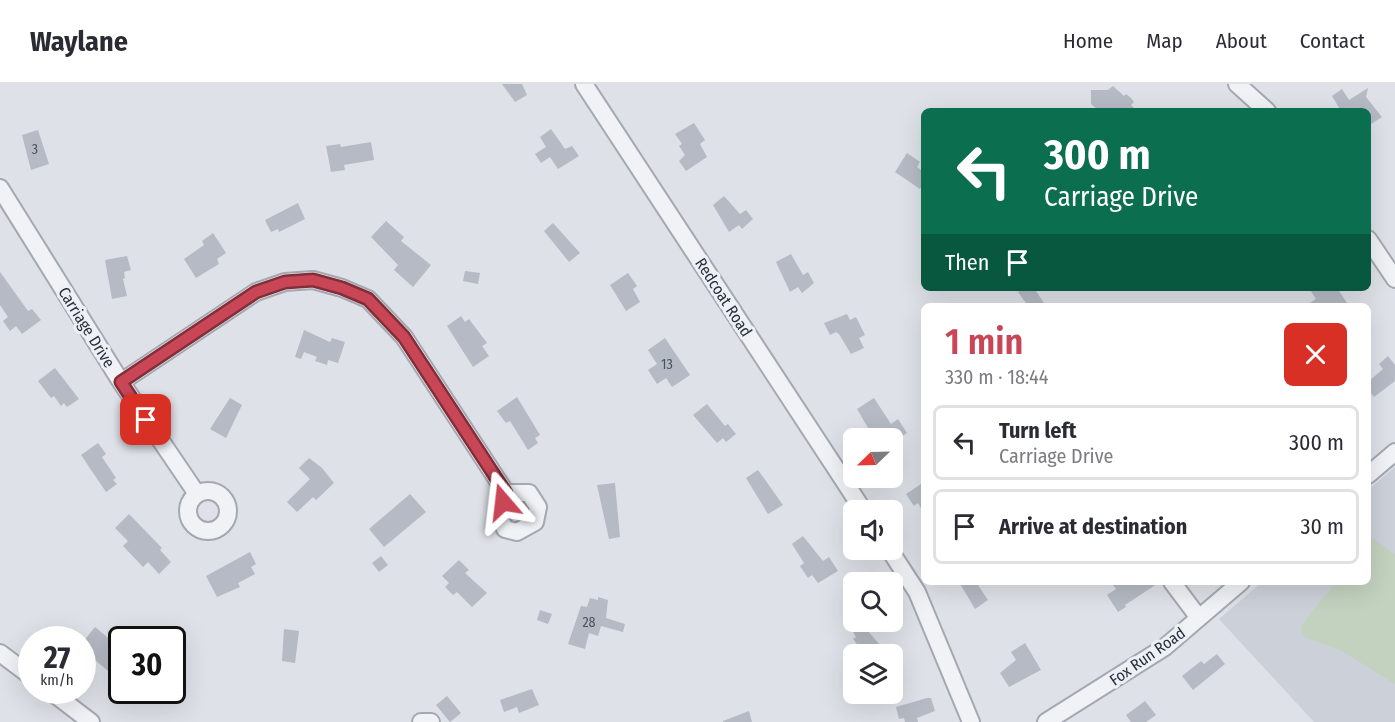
<!DOCTYPE html>
<html lang="en">
<head>
<meta charset="utf-8">
<style>
  :root { --surface:#fff; --page:#f2f2f3; --text:#2b2b33; --muted:#7c7c81; --line:#e1e1e2; --accent:#c84656 }
  body { margin:0; font-family:"Fira Sans Condensed",sans-serif; background:var(--page); color:var(--text); height:100vh; display:flex; flex-direction:column; font-size:22px; white-space:nowrap }
  * { box-sizing:border-box; margin:0 }
  p { font-size:20px; color:var(--muted) }
  .icon { flex:none; width:33px; height:33px; fill:none; stroke:currentColor; stroke-width:2; stroke-linecap:round; stroke-linejoin:round }
  .map { position:relative; flex:1; overflow:hidden }
  .details { position:absolute; left:921px; top:219px; width:450px; height:282px; display:flex; flex-direction:column; background:var(--surface); border-radius:9px; box-shadow:0 6px 24px #0002 }
  .details>* { flex:none }
  .guide { position:absolute; left:921px; top:24px; width:450px; height:183px; border-radius:9px; box-shadow:0 6px 24px #0002; background:#0b6e4f; color:#fff; overflow:hidden }
  .needle { width:39px; rotate:247deg }
  .controls { position:absolute; left:843px; top:344px; display:grid; gap:12px }
  .controls a { display:grid; place-items:center; width:60px; height:60px; border-radius:9px; background:var(--surface); box-shadow:0 6px 24px #0002; font-size:30px }
  .speed { position:absolute; left:18px; top:542px; display:flex; gap:12px; font-size:30px; font-weight:700; text-align:center }
  .speed>* { display:grid; place-content:center; width:78px; height:78px; border-radius:50%; background:var(--surface); box-shadow:0 6px 24px #0002; line-height:1 }
  .speed small { font-size:15px; font-weight:400 }
  .speed .limit { border:3px solid #111; border-radius:9px; background:#fff; color:#111 }
  .pin { position:absolute; display:grid; place-items:center; width:51px; height:51px; color:#fff; margin:-26px; border-radius:12px; box-shadow:0 3px 9px #0006 }
  .me { position:absolute; width:66px; margin:-33px; rotate:343deg; stroke-linejoin:round; filter:drop-shadow(0 0 4px #0008) }
  .turn { display:flex; align-items:center; gap:21px; height:126px; padding:0 24px; font-size:27px }
  .turn .icon { width:78px; height:78px; stroke-width:2.5 }
  .turn b { display:block; font-size:42px; line-height:51px }
  .then { display:flex; align-items:center; height:57px; padding:0 24px; background:#0003; gap:12px; font-size:22px }
  .round { display:grid; place-items:center; flex:none; width:63px; height:63px; border-radius:9px; background:var(--page) }
  .headline { display:flex; align-items:center; justify-content:space-between; height:102px; padding:0 24px }
  h1 { font-size:36px; font-weight:600; line-height:45px; color:var(--accent) }
  ul { padding:0; list-style:none }
  li { display:flex; align-items:center; gap:18px; height:75px; margin:0 12px 9px; padding:0 12px; border:3px solid var(--line); border-radius:9px }
  li div { flex:1 }
  li b { display:block; font-size:22px }
  li em { font-style:normal }
  header { display:flex; align-items:center; gap:36px; box-sizing:border-box; height:84px; padding:0 30px; background:var(--surface); border-bottom:2px solid var(--line) }
  header strong { font-size:28px }
  nav { display:flex; gap:33px; margin-inline-start:auto; font-size:21px }
  .map>svg:first-child { display:block }
  .built { fill:#ccd0d9 }
  .green { fill:#c3d1bf }
  .building { fill:#b5bac4 }
  .lines { fill:none; stroke-linecap:round; stroke-linejoin:round }
  .minor-casing { stroke:#a4a8b1; stroke-width:20 }
  .minor { stroke:#f0f2f5; stroke-width:16 }
  .route-casing { stroke:#822e38; stroke-width:15 }
  .route { stroke:#c84656; stroke-width:10 }
  .labels { text-anchor:middle; stroke-width:6; stroke-linejoin:round; paint-order:stroke }
  .number-label { font-size:14px; fill:#4b525f }
  .street-label { font-size:16px; fill:#282f3d; stroke:#edf0f5 }
</style>
</head>
<body>
<header>
<strong>Waylane</strong>
<nav><a>Home</a><a>Map</a><a>About</a><a>Contact</a></nav>
</header>
<div class="map">
<svg width="1395" height="638" viewBox="0 0 1395 638">
  <rect width="100%" height="100%" fill="#dee1e7"/>
  <path class="built" d="M1395,383v255h-81l-95,-103 43,-37h106v-92z"/>
  <path class="green" d="M1370,452l25,19v129l-53,-33 -38,-14 -3,-11 35,-44h32z"/>
  <path class="building" d="M502,0h20l5,11 -12,7z
    M1113,2l11,10 2,-2 5,4 3,4 -3,3 6,6h-38l-8,-7v-14h17z
    M1368,4l-2,9 16,20 -14,9v-15h-27l-9,-15 10,-7 7,11z
    M694,39l11,17 -5,4 7,13 -21,14 -7,-10 6,-6 -6,-9 3,-2 -7,-10z
    M551,45l14,20 7,-3 7,10 -21,13 -8,-12 -9,6 -6,-9 11,-7 -6,-10z
    M38,46l11,34 -18,6 -9,-35z
    M371,58l3,18 -30,5 1,5 -14,2 -5,-26 14,-2 1,3z
    M907,69l13,9 -3,5 7,5v11l-4,6 -25,-17z
    M724,112l16,18 6,-4 7,9 -11,10 -3,-4 -10,7 -16,-27z
    M298,119l7,16 -26,13 -1,-3 -7,3 -6,-12z
    M386,137l18,16 -3,4 30,24 -18,22 -19,-17 4,-5 -27,-28z
    M553,139l27,30 -11,9 -25,-31z
    M213,149l13,20 -9,6 2,5 -23,14 -12,-19 20,-14 -2,-4z
    M791,170l12,21 5,-3 6,11 -12,10 -4,-6 -8,5 -14,-30z
    M127,172l4,14 -7,2 1,6 -2,1 4,17 -15,3 -7,-39z
    M465,187l15,2 -2,11 -15,-3z
    M0,188l28,39 4,-2 9,11 -19,14 -6,-8 -6,5 -7,-10 5,-4 -8,-12z
    M628,189l9,13 -4,3 7,13 -14,9 -16,-26z
    M1024,204h10l12,18h-18l-10,-14z
    M1309,204h28l12,18h-44l11,-7z
    M847,230l3,6 6,-3 9,18 -6,3 5,10 -13,6 -12,-20 -3,-2 -6,3 -6,-12z
    M461,232l4,6 4,-3 18,24 -5,3 7,10 -16,11 -26,-41z
    M304,246l26,12 2,-4 13,4 -7,21 -10,-3 -1,5 -12,-4 2,-4 -13,-5 -3,7 -6,-2z
    M665,254l25,37 -18,12 -6,-9 -9,6 -9,-14 9,-6 -9,-14z
    M1388,272l7,9v16l-21,16 -6,-8v-7l15,-13 -4,-5z
    M55,284l24,31 -12,8 -3,-4 -3,3 -7,-10 -3,2 -13,-17z
    M517,313l23,38 -5,3 3,5 -10,7 -18,-29 -4,2 -9,-12z
    M230,314l12,7 -16,33 -16,-9z
    M874,314l17,26 7,-5 9,14 -11,7 -2,-2h-20l-17,-29z
    M707,320l18,22 3,-2 8,10 -10,8 -3,-4 -6,5 -24,-28z
    M98,359l8,11 -4,3 14,21 -3,2 4,4 -11,8 -25,-37z
    M309,374l13,10 12,15 -18,17 -3,-3 -16,15 -10,-10 23,-23 -11,-11z
    M758,386l25,35 -15,9 -22,-36z
    M924,398v31l-6,-10 -4,3 -8,-12z
    M615,399l5,54 -11,2 -12,-54z
    M410,410l16,18 -42,35 -15,-18z
    M129,430l33,34 -2,2 11,12 -12,12 -11,-12 -5,5 -20,-21 5,-5 -13,-13z
    M803,452l20,25 6,-4 9,14 -20,12 -6,-8 -4,3 -8,-12 4,-3 -12,-19z
    M250,468l6,12 -5,3 4,7 -17,9 2,4 -23,10 -11,-21z
    M381,472l7,9 -9,7 -7,-9z
    M459,476l10,10 -4,3 22,20 -15,14 -15,-15 -4,3 -8,-8 4,-4 -7,-7z
    M959,498h17l12,18 -13,9z
    M1111,498h49l-35,23 1,2 -8,5 -11,-17 9,-6z
    M598,513l10,3 -2,18 19,6 -2,8 -22,-6 -3,10 -9,-3 -4,16 -17,-5 13,-38 6,1 3,-9 8,2z
    M540,526l12,4 -4,10 -11,-4z
    M861,539l19,22 -13,9h-15l8,-6 -7,-9 3,-2 -4,-7z
    M95,543l18,15 -4,4 13,10v11l-8,9 -32,-27v-6z
    M284,545l15,2 -4,32 -13,-2z
    M1025,559l16,27 -32,17 -9,-14 16,-13 -5,-8z
    M1217,570l8,10 -32,26 -11,-14 19,-15 3,3z
    M532,605l7,16 -20,8 -2,-6 -13,5 -4,-12z
    M447,612l14,17 -11,9 -14,-17z
    M927,614h4l4,13 -18,7 1,4h-13l-1,-4 -5,1 -3,-12z
    M1145,617l11,14 -10,7h-15l-5,-7z
    M749,627l3,11h-29v-1z"/>
  <g class="lines">
    <g class="minor-casing">
      <path id="minor" d="M584,0l279,426
        M1237,0l30,27
        M0,104l121,194 76,112
        M1368,155l27,40
        M121,298l135,-90 29,-10 28,-2 29,8 26,11 36,38 102,156 -7,23 6,13 12,3 18,-10 3,-15 -9,-14h-23
        M1368,391l27,-23
        M188 427a20 20 0 1 1 40 0a20 20 0 1 1-40 0Z
        M889,465l28,43 54,130
        M1172,498l27,36
        M0,569l32,24
        M49,606l42,32
        M421,638h10
        M1046,638l119,-75 76,-65"/>
    </g>
    <use href="#minor" class="minor"/>
  </g>
  <g class="lines">
    <g class="route-casing">
      <path id="route" d="M146,336l-25,-38 135,-90 29,-10 28,-2 29,8 26,11 36,38 102,156 -3,9"/>
    </g>
    <use href="#route" class="route"/>
  </g>
  <g class="labels">
    <g class="number-label">
      <text x="35" y="70">3</text>
      <text x="667" y="285">13</text>
      <text x="589" y="543">28</text>
    </g>
    <g class="street-label">
      <text transform="translate(724 213) rotate(57)" y="6">Redcoat Road</text>
      <text transform="translate(87 243) rotate(58)" y="6">Carriage Drive</text>
      <text transform="translate(1147 572) rotate(-35)" y="6">Fox Run Road</text>
    </g>
  </g>
</svg>
<div class="controls">
<a><svg class="needle" viewBox="-14 -14 28 28"><path d="M0-13l5 13h-10z" fill="#e53935"/><path d="M0 13l5-13h-10z" fill="#7c7c81"/></svg></a>
<a><svg class="icon" aria-label="sound" viewBox="0 0 24 24"><path d="M4 9h4l5-4v14l-5-4H4zM17 9q2 3 0 6"/></svg></a>
<a><svg class="icon" aria-label="search" viewBox="0 0 24 24"><circle cx="10" cy="10" r="6"/><path d="M15 15l6 6"/></svg></a>
<a><svg class="icon" aria-label="layers" viewBox="0 0 24 24"><path d="M12 4l9 5-9 5-9-5zM3 14l9 5 9-5"/></svg></a>
</div>
<div class="speed"><div>27<small>km/h</small></div><div class="limit">30</div></div>
<div class="pin" style="left:146px;top:336px;background:#d93025"><svg class="icon" aria-label="arrive" viewBox="0 0 24 24"><path d="M6 21V4h12l-3 4 3 4H6"/></svg></div>
<svg class="me" style="left:503px;top:418px" viewBox="-20 -20 40 40"><path d="M0-17L14 15 0 8-14 15z" fill="#c84656" stroke="#fff" stroke-width="4"/></svg>
<div class="guide">
<div class="turn"><svg class="icon" aria-label="left" viewBox="0 0 24 24"><path d="M17 20v-9H6M10 6l-5 5 5 5"/></svg><div><b>300 m</b>Carriage Drive</div></div>
<div class="then">Then<svg class="icon" aria-label="arrive" viewBox="0 0 24 24"><path d="M6 21V4h12l-3 4 3 4H6"/></svg></div>
</div>
<section class="details">
<div class="headline"><div><h1>1 min</h1><p>330 m · 18:44</p></div><a class="round" style="background:#d93025;color:#fff"><svg class="icon" aria-label="close" viewBox="0 0 24 24"><path d="M6 6l12 12M18 6L6 18"/></svg></a></div>
<ul>
<li><svg class="icon" aria-label="left" viewBox="0 0 24 24"><path d="M17 20v-9H6M10 6l-5 5 5 5"/></svg><div><b>Turn left</b><p>Carriage Drive</p></div><em>300 m</em></li>
<li><svg class="icon" aria-label="arrive" viewBox="0 0 24 24"><path d="M6 21V4h12l-3 4 3 4H6"/></svg><div><b>Arrive at destination</b></div><em>30 m</em></li>
</ul>
</section>
</div>
</body>
</html>
